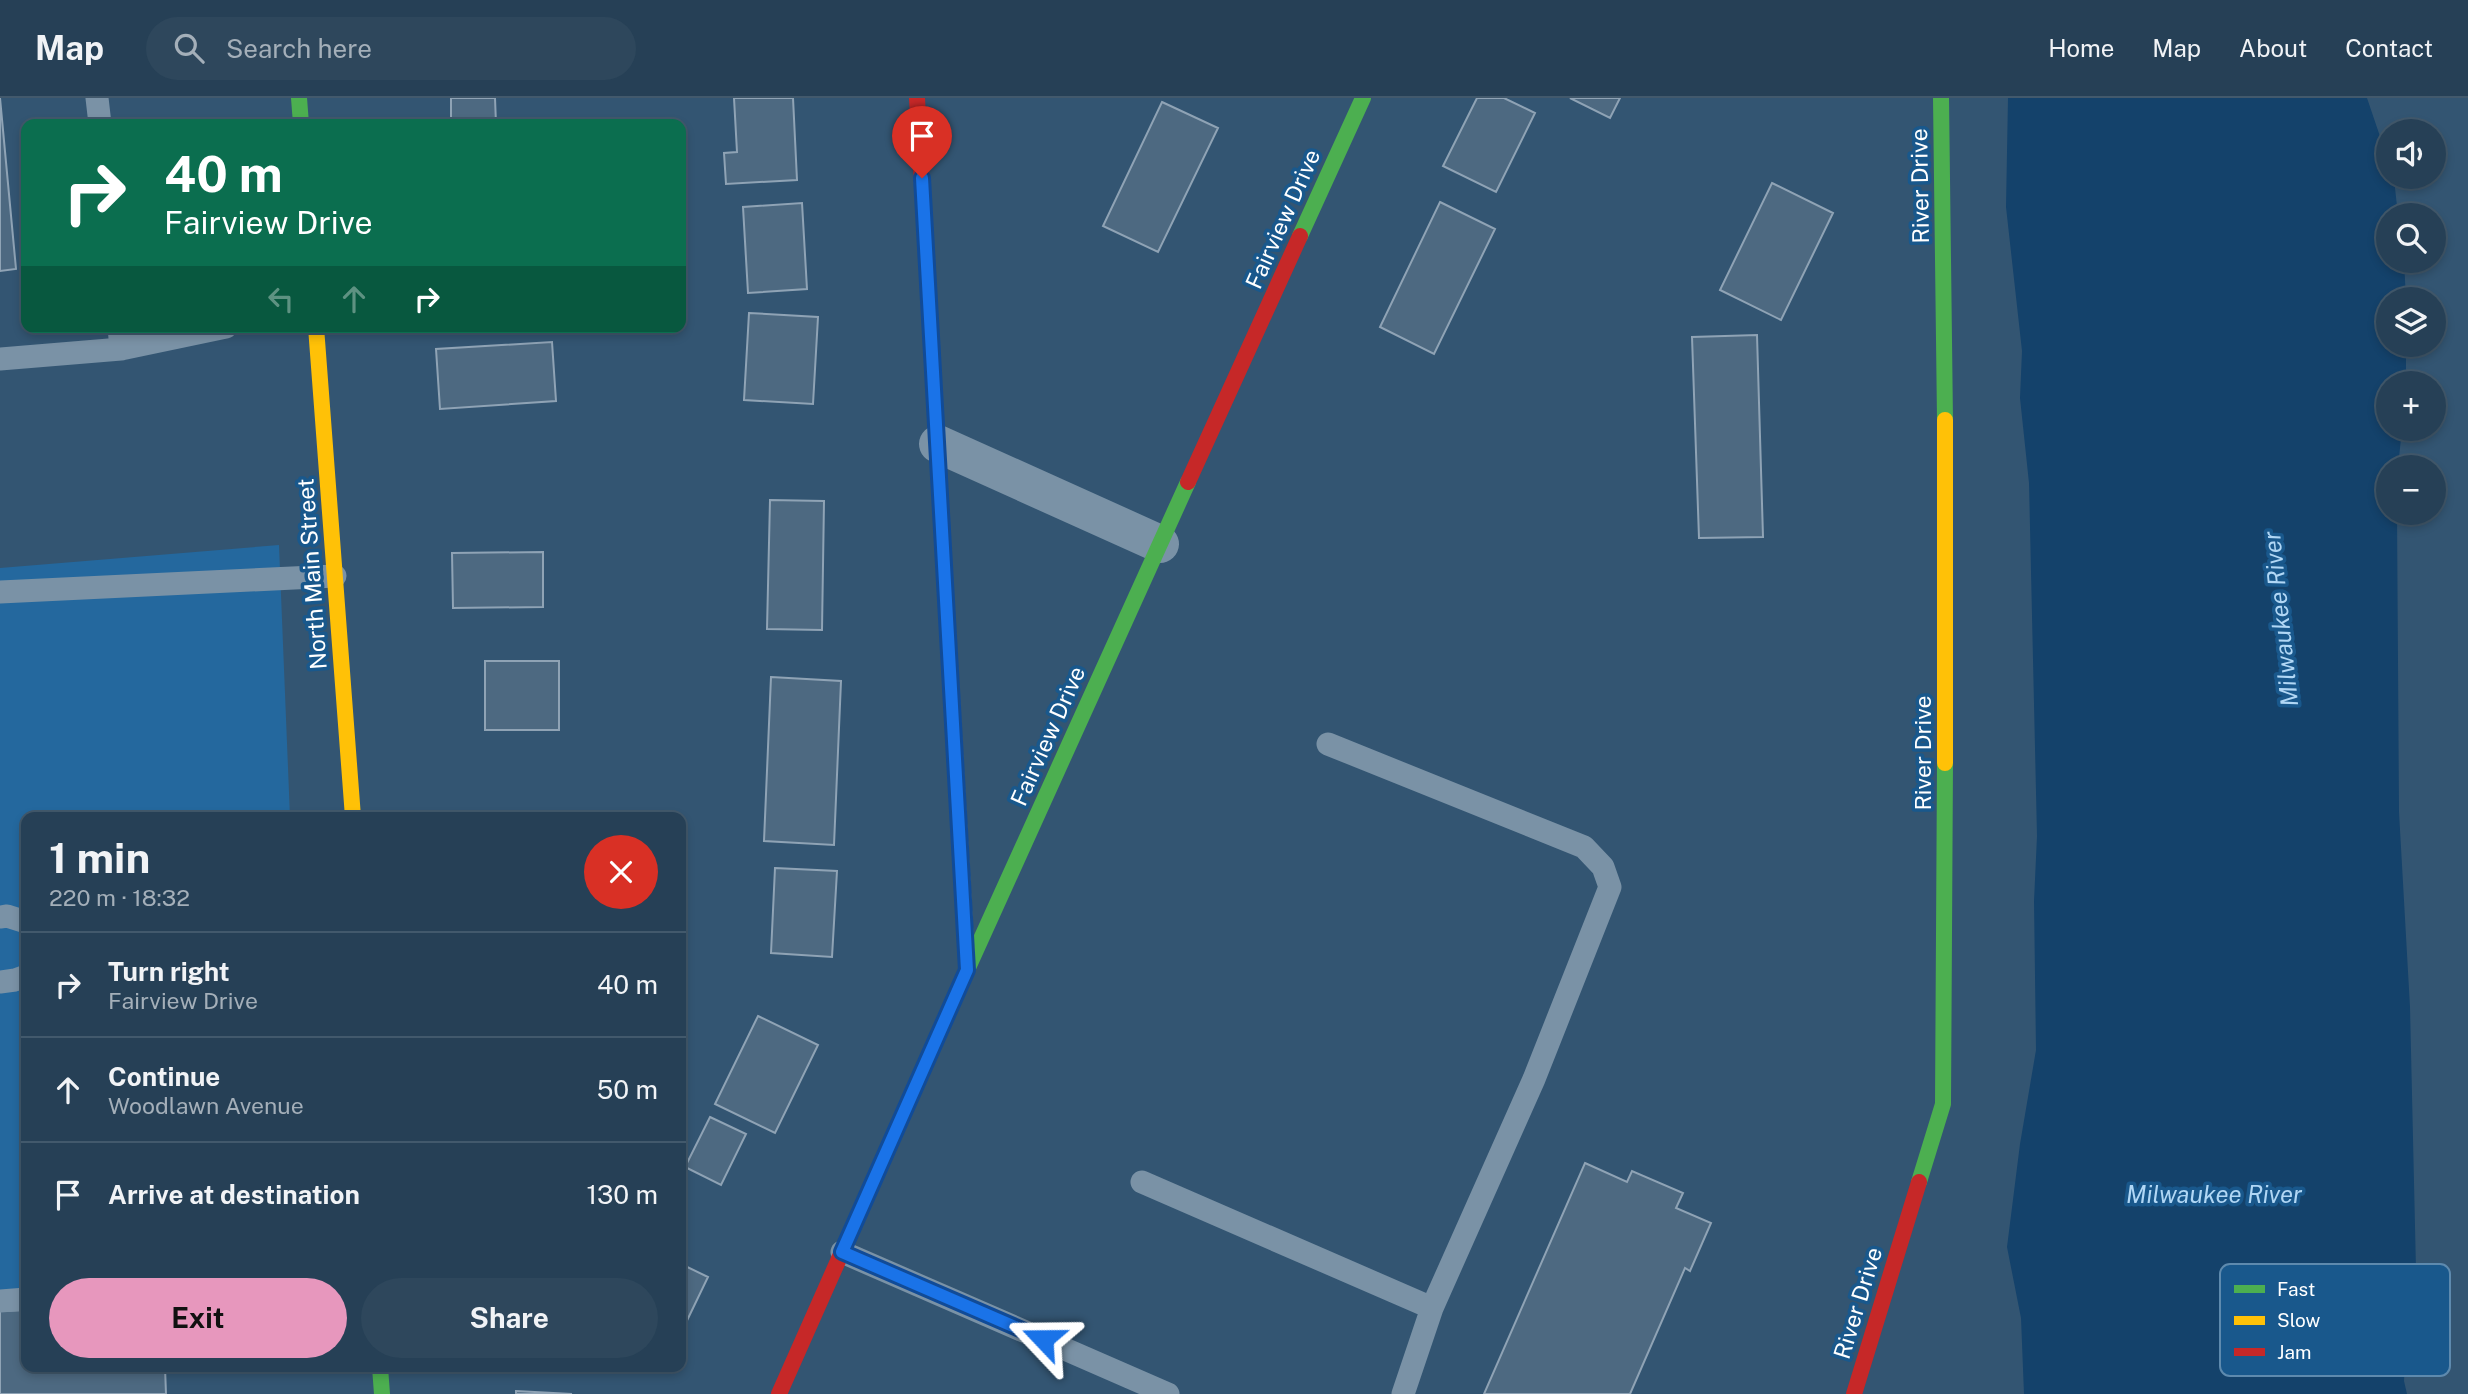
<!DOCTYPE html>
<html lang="en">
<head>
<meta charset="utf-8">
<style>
  :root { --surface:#264056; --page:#2e475c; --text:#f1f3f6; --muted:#a4afb9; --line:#42596c; --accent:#e797bd }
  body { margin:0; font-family:"Public Sans",sans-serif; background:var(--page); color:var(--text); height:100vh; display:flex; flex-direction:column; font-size:26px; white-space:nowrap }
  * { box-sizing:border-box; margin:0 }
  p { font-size:23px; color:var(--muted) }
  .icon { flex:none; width:38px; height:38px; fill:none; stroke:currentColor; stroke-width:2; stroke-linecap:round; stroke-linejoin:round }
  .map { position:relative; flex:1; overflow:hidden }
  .panel { position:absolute; left:21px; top:714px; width:665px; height:560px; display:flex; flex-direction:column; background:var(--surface); border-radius:14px; box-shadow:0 4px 10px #0003,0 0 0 2px var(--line) }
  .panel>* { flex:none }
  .banner { position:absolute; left:21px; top:21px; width:665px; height:214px; border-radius:14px; box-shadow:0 4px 10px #0003,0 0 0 2px var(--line); background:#0b6e4f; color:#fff; overflow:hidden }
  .tools { position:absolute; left:2376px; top:21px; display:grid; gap:14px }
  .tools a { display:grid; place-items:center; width:70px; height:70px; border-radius:50%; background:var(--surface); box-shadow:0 4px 10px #0003,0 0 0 2px var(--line); font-size:35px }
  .pin { position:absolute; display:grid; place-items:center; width:60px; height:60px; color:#fff; margin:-72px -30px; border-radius:50% 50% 50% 0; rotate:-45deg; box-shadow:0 0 7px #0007 }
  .pin .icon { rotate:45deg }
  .me { position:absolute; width:77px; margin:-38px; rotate:293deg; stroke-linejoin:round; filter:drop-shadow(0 0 5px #0008) }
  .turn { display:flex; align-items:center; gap:24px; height:147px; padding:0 28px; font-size:32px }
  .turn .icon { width:91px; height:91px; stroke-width:2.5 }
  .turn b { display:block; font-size:49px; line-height:60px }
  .lanes { display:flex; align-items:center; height:66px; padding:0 28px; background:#0003; justify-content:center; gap:35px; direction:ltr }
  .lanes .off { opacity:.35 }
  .round { display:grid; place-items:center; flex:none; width:74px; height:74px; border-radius:37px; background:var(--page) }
  .overview { display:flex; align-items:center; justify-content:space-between; height:119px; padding:0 28px }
  h1 { font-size:42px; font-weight:700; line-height:52px }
  .cta { display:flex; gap:14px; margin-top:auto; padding:14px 28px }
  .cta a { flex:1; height:80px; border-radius:42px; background:var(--accent); color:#111; font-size:28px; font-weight:700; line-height:80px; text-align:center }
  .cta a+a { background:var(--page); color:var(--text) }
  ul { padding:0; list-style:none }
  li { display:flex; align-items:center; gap:21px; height:105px; padding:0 28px; border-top:2px solid var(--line) }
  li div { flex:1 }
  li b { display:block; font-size:26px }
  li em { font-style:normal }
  header { display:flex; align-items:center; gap:42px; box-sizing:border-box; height:98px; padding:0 35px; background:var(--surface); border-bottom:2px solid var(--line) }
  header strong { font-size:33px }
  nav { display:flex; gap:38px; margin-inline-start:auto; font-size:24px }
  .search { width:490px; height:63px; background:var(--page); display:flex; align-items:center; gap:18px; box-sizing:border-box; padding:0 24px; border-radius:38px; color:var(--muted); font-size:26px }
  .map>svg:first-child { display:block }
  .green { fill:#24689e }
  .water { fill:#14426b }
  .building { fill:#4d6981; stroke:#8fa3b5; stroke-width:2 }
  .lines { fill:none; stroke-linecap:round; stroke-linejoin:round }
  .lane { stroke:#7a92a6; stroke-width:23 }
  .street { stroke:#7a92a6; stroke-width:38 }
  .fast { stroke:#4caf50; stroke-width:16 }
  .slow { stroke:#ffc107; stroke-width:16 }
  .jam { stroke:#c62828; stroke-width:16 }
  .route-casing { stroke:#114b97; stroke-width:18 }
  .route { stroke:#1a73e8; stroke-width:12 }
  .labels { text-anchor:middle; stroke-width:7; stroke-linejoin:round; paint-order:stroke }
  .street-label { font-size:23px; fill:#fff; stroke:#19588c }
  .water-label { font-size:24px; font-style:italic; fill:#b1d7f5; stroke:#19588c }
  .key { fill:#19588c; stroke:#5e8aae; stroke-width:2 }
  .key-label { font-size:19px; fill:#fff }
</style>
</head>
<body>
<header>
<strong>Map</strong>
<div class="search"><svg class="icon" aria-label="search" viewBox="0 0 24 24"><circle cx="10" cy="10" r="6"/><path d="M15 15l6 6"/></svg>Search here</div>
<nav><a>Home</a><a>Map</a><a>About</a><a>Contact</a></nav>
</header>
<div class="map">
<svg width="2468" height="1296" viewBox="0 0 2468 1296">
  <rect width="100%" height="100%" fill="#335572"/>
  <path class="green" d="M279,447l11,272h-264v492l-26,2v-743z"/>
  <path class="water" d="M2008,0h359l22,65v14h4l1,2 4,36h-9v46h15l2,38h-17v46h17v38h-17v46h13l-4,38h-9v46h8l2,299 11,195 6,263 -9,58 -3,53 3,13h-383l-3,-76 -14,-71 13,-103 16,-94 -2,-149 3,-65 -8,-353 -9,-85 2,-47 -16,-144z"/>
  <path class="building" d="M0,0l16,171 -16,2z
    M451,0h44l1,26h-45z
    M734,0h59l4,82 -71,4 -2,-31 13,-1z
    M1477,0h27l31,15 -39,79 -53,-26z
    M1570,0h50l-10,20z
    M1162,4l56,26 -60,124 -55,-26z
    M1772,85l61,30 -52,107 -61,-30z
    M1440,104l55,27 -61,125 -54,-27z
    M802,105l5,86 -59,4 -5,-86z
    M749,215l69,4 -5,87 -69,-4z
    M1757,237l6,202 -64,1 -7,-201z
    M552,244l4,59 -116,8 -4,-60z
    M770,402l54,1 -2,129 -55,-1z
    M543,454v55l-90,1 -1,-55z
    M485,563h74v69h-74z
    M771,579l70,4 -7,164 -70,-4z
    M775,770l62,3 -5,86 -61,-4z
    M758,918l60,29 -43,88 -60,-29z
    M710,1019l36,17 -25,51 -36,-18z
    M1585,1065l42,19 5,-11 51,22 -7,15 35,15 -21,48 -5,-3 -55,126h-146z
    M681,1166l27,13 -27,56z
    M26,1212v57h139l1,27h-166v-83z
    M516,1293l56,3h-56z"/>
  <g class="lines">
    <path class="lane" d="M97,0l3,26
      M119,229l2,22 105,-22
      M0,261l121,-10
      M0,494l335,-16
      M1328,646l256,103 19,20 7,20 -76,192 -102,229 -29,86
      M0,819l7,-1 19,6
      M0,884l15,-2 11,-4
      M1142,1084l290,126
      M842,1154l326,142
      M0,1203l26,-2"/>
    <path class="street" d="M938,346l222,100"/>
    <path class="fast" d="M299,0l2,26
      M1941,0l4,322
      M1300,138l63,-138
      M967,872l221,-488
      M1919,1084l24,-78 2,-341
      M380,1269l2,27"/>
    <path class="slow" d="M316,229l37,490
      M935,309l32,555
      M1945,322v343"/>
    <path class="jam" d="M917,0l18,309
      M1188,384l112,-246
      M779,1296l188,-424
      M1854,1296l65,-212"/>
  </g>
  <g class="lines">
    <g class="route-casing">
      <path id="route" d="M922,80l45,792 -125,282 201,87"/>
    </g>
    <use href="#route" class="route"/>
  </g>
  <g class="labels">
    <g class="street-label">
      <text transform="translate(1920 88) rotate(-91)" y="8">River Drive</text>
      <text transform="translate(1283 121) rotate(-66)" y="8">Fairview Drive</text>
      <text transform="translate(312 476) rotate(-94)" y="8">North Main Street</text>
      <text transform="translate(1048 638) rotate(-66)" y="8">Fairview Drive</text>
      <text transform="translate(1923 655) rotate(-90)" y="8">River Drive</text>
      <text transform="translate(1858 1205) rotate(-73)" y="8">River Drive</text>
    </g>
    <g class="water-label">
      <text transform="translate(2281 521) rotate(-96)" y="8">Milwaukee River</text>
      <text x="2214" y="1105">Milwaukee River</text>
    </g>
  </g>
  <rect x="2220" y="1166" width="230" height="112" rx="10" class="key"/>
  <rect x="2234" y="1187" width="31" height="8" fill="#4caf50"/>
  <rect x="2234" y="1218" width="31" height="9" fill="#ffc107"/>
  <rect x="2234" y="1250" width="31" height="8" fill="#c62828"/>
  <g class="key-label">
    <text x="2277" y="1198">Fast</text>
    <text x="2277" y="1229">Slow</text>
    <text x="2277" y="1261">Jam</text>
  </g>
</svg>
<div class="tools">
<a><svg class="icon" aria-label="sound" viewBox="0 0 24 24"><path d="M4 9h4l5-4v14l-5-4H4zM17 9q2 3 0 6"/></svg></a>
<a><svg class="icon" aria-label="search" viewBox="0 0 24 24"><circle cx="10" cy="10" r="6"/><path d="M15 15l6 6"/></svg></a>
<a><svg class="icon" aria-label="layers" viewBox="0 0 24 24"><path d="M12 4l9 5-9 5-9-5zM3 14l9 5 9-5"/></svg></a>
<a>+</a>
<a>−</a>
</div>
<div class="pin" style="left:922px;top:80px;background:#d93025"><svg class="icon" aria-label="arrive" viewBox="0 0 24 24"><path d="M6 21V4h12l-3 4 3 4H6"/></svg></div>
<svg class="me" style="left:1043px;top:1241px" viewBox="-20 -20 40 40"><path d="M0-17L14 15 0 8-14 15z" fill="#1a73e8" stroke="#fff" stroke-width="4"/></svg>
<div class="banner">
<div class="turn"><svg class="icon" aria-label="right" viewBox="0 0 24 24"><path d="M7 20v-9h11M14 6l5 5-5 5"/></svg><div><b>40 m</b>Fairview Drive</div></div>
<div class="lanes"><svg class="icon off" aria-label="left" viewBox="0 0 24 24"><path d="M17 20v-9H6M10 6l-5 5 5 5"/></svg><svg class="icon off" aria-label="ahead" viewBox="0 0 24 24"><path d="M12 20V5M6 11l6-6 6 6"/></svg><svg class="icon" aria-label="right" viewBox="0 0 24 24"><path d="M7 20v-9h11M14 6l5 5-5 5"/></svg></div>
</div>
<section class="panel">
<div class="overview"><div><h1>1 min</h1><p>220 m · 18:32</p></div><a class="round" style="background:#d93025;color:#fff"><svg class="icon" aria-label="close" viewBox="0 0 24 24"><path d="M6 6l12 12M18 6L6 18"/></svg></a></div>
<ul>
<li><svg class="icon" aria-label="right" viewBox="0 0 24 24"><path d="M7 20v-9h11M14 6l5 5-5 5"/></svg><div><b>Turn right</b><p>Fairview Drive</p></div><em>40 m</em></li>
<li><svg class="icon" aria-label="ahead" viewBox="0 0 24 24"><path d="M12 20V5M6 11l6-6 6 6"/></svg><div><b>Continue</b><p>Woodlawn Avenue</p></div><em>50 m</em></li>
<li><svg class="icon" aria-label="arrive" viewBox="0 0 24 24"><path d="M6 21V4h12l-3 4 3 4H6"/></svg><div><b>Arrive at destination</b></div><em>130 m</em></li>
</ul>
<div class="cta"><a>Exit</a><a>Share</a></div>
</section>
</div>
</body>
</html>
